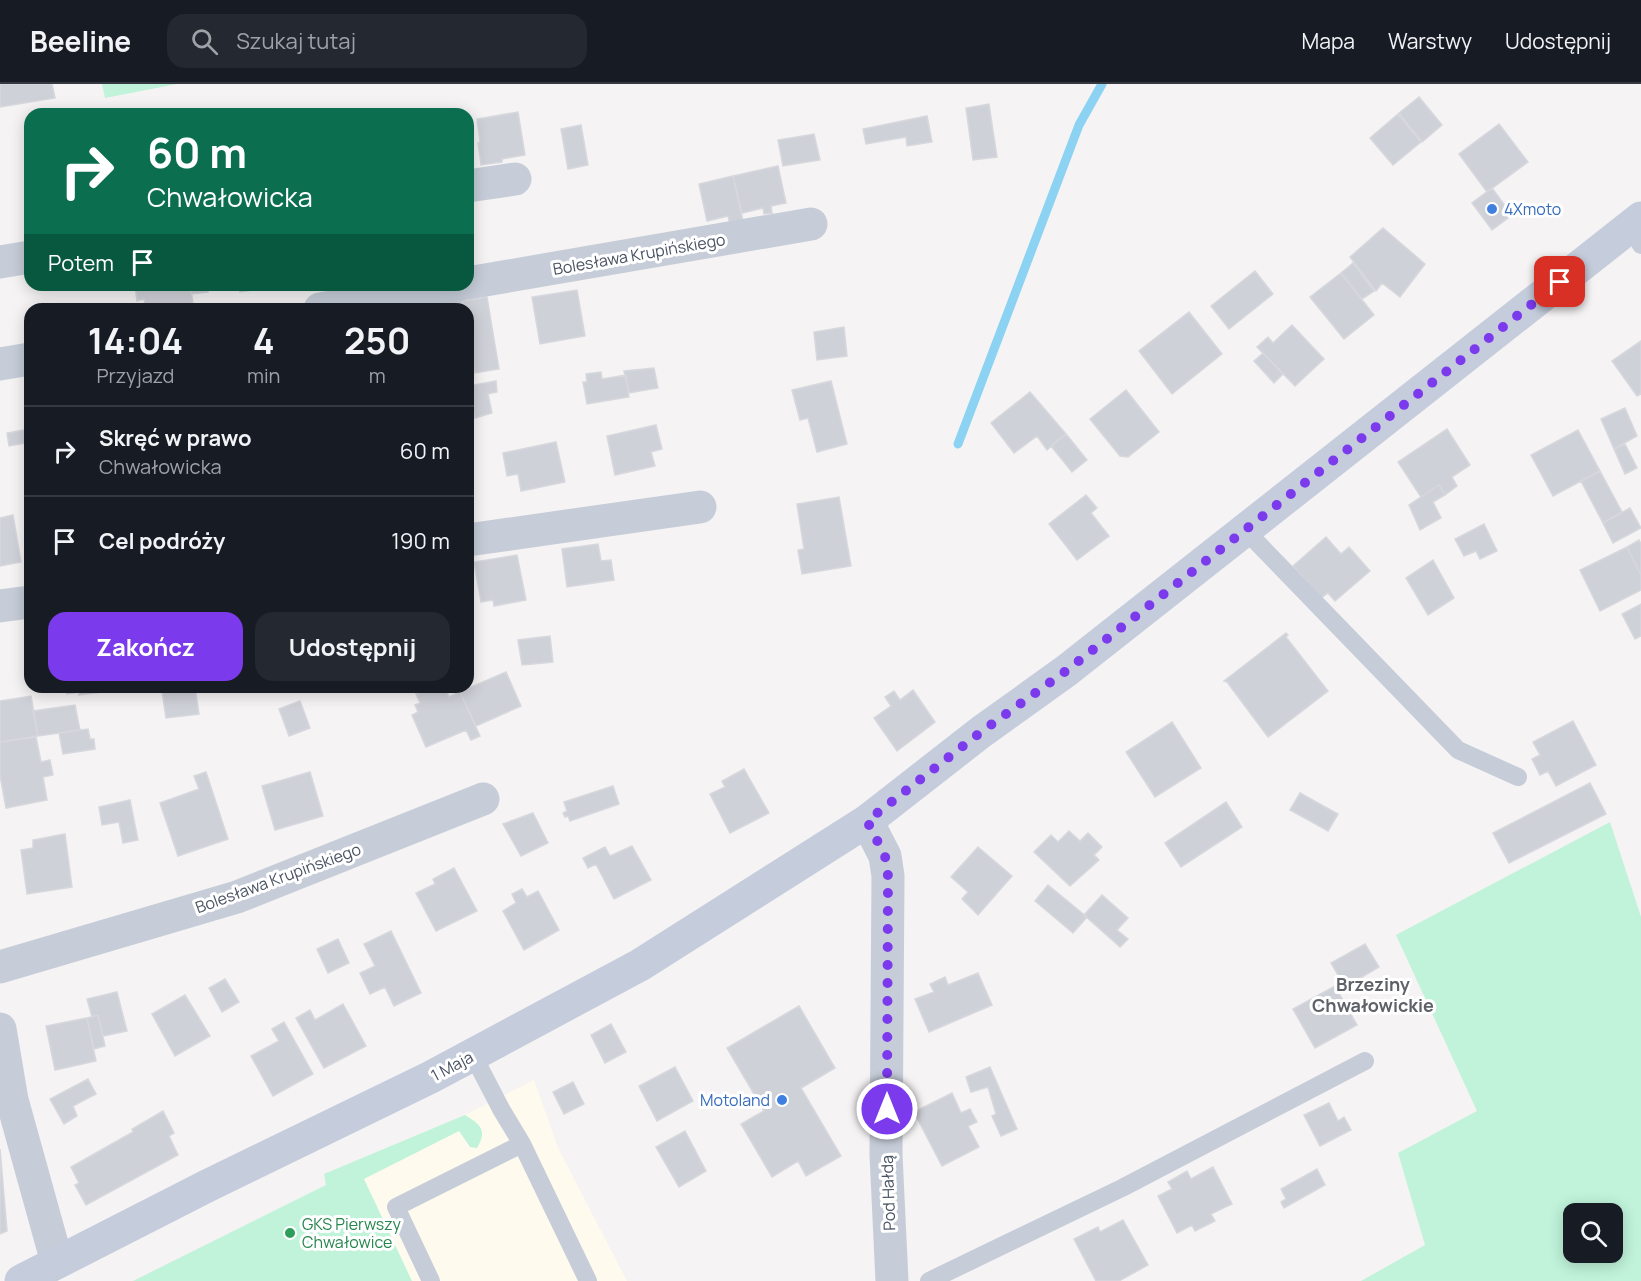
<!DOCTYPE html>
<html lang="pl">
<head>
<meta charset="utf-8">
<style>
  :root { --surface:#171b24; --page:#242831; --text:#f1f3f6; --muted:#9ea1a6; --line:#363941; --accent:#7c3aed }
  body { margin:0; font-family:Manrope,sans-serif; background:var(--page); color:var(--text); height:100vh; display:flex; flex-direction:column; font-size:22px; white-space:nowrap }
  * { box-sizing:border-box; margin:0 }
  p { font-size:20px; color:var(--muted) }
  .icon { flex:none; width:33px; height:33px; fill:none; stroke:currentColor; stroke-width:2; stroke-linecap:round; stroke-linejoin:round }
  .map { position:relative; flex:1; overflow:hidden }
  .side { position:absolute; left:24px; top:219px; width:450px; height:390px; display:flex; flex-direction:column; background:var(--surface); border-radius:18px; box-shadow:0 3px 15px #0003 }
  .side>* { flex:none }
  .guide { position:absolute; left:24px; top:24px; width:450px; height:183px; border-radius:18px; box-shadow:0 3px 15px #0003; background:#0b6e4f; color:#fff; overflow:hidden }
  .tools { position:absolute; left:1563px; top:1119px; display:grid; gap:12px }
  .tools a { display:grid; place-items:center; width:60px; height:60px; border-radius:12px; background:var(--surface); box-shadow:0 3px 15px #0003; font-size:30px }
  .pin { position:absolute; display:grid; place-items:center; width:51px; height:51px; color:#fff; margin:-26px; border-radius:12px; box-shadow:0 3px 9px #0006 }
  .me { position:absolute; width:66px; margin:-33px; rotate:0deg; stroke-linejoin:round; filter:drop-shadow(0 0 4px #0008) }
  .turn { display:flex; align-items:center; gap:21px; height:126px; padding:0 24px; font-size:27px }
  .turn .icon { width:78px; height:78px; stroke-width:2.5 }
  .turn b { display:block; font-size:42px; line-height:51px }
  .then { display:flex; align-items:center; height:57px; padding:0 24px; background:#0003; gap:12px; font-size:22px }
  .eta { display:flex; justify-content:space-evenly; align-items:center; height:102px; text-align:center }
  .eta b { font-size:36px; font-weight:700; line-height:42px }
  .primary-button { display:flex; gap:12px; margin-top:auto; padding:12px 24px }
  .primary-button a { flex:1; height:69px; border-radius:18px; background:var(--accent); color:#fff; font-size:24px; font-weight:700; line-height:69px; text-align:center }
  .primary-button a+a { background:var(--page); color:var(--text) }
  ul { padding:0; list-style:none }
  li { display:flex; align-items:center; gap:18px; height:90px; padding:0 24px; border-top:2px solid var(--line) }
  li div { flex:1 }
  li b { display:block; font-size:22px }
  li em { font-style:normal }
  header { display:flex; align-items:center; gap:36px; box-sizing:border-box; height:84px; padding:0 30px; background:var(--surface); border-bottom:2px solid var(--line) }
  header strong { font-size:28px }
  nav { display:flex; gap:33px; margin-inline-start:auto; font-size:21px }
  .search { width:420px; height:54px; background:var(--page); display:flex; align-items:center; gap:15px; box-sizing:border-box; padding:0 21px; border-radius:18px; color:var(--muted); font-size:22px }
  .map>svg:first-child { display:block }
  .commercial { fill:#fefbee }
  .green { fill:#c0f3da; fill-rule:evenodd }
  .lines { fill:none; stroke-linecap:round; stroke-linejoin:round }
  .stream { stroke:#8bd2f3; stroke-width:9 }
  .building { fill:#cfd1d8; stroke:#d7d8de; stroke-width:1.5 }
  .service { stroke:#c6cdd8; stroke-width:18 }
  .minor { stroke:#c6cdd8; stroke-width:33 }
  .secondary { stroke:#c5cddc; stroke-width:33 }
  .route { stroke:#7c3aed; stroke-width:10; stroke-dasharray:0 18 }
  .shop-dot { fill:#3f7fe0; stroke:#fff; stroke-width:2 }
  .leisure-dot { fill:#2e9e5b; stroke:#fff; stroke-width:2 }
  .labels { text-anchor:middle; stroke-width:6; stroke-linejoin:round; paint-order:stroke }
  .shop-label { font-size:16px; fill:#366cbe; stroke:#fff; text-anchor:start }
  .street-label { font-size:16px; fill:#495362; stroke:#fff }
  .leisure-label { font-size:16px; fill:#27864d; stroke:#fff; text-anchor:start }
  .neighbourhood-label { font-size:18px; font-weight:bold; fill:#5e6268; stroke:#fff }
</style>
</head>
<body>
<header>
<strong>Beeline</strong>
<div class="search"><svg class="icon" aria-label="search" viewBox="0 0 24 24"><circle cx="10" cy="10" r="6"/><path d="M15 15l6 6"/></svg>Szukaj tutaj</div>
<nav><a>Mapa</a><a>Warstwy</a><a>Udostępnij</a></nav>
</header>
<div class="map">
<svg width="1641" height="1197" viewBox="0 0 1641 1197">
  <rect width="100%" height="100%" fill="#f5f3f3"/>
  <path class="commercial" d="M534,996l24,68 69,133h-255l-45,-96z"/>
  <path class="green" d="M102,0h75l-72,14z
    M1610,738l31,95v364h-280l64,-36 -27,-92 79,-42 -81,-176zM1574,1130h38v38h-38z
    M465,1031c15,9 23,15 12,33l-7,-1 -11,-16 -95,48 48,102h-279l193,-96 -2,-11z"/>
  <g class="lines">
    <path class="stream" d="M958,360l121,-319 23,-41"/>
  </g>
  <path class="building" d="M0,0h52l3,14 -55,9z
    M1419,13l23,28 -20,17 -23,-29z
    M989,20l8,53 -24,3 -7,-52z
    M518,28l7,43 -23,4v3l-21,3 -3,-22 2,-1 -3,-23z
    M1398,30l23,28 -28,23 -23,-27z
    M927,32l5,26 -25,4 -1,-9 -40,7 -3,-15z
    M1499,40l29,38 -41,30 -28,-38z
    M581,41l7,40 -20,4 -7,-40z
    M814,50l6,26 -37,6 -5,-26z
    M778,82l8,37 -15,3 1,7 -8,1 -1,-6 -21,5 -9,-37z
    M733,92l10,45 -13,3 -2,-8 -21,5 -8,-37z
    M1492,104l20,27 -20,15 -20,-27z
    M1383,144l42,36 -25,33 -18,-14 -6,8 -26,-34z
    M1353,179l21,28 -12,8 -21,-26z
    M1255,187l18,23 -44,35 -18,-23z
    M1341,189l33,42 -30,24 -34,-42z
    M135,201h55l3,18 -47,6 -2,-10 -7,2z
    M190,201h16l2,7 -17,2z
    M239,201h44l-43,7z
    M577,206l8,46 -45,8 -8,-47z
    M487,213l12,72 -24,4 -7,-34v-30h-5v-8z
    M463,217v8h-14l-1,-7z
    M1189,228l33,42 -50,40 -33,-43z
    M1292,241l32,34 -29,27 -38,-39 11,-10 5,6z
    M844,243l3,29 -30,4 -3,-28z
    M1641,257v53l-4,2 -25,-35z
    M1263,269l20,21 -9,9 -20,-22z
    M654,284l4,20 -29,5 -5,-22z
    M601,288l1,7 24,-4 3,22 -42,7 -4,-22h4l-1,-8z
    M496,297l1,11 -9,2 4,19 -17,5 -7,-32z
    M831,297l16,63 -30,8 -9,-34 -8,2 -8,-30z
    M1126,306l33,42 -31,25 -8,-1 -30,-37z
    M1030,308l36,42 -19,16 -10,-14 -23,17 -23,-30z
    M1625,324l12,28 -23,13 -13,-30z
    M656,341l6,24 -11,3 4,14 -40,9 -8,-39z
    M30,345v29h-1l-3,-15 -17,3 -2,-13z
    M1447,345l23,36 -18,12 5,9 -12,9 -6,-10 -18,12 -23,-35z
    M1578,346l22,41 -47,25 -22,-41z
    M1066,350l21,26 -15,12 -21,-26z
    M556,358l9,40 -44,9 -3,-17 -11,2 -4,-23z
    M1625,360l12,24 -12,6 -11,-25z
    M1600,387l22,41 -19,11 -22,-42z
    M1439,401l6,10 -12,7 8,16 -21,12 -11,-25z
    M1086,411l11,13 -6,5 18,23 -32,24 -28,-36z
    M839,413l12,69 -49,8 -4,-24 6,-1 -7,-45z
    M1630,424l11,20 -28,15 -10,-20z
    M13,431l8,47 -21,4v-48z
    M1484,440l13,27 -17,8 -4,-8 -12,5 -9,-17z
    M1326,453l15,17 8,-7 21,24 -35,30 -7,-8 -7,5 -28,-32z
    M1639,456l2,4v31l-14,-28z
    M598,460l3,17 10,-1 3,20 -47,7 -5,-38z
    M1627,463l14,28v15l-41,21 -20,-41z
    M517,471l9,45 -32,6 -1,-6 -12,2 -7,-40z
    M1433,476l21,38 -26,17 -22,-37z
    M1641,520v32l-6,3 -13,-25z
    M1286,549l2,2 -2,2 42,54 -60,46 -41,-55 -3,-1z
    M550,552l3,26 -31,3 -4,-25z
    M506,588l15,34 -45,20 -16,-34z
    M66,603h73l-60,8v-3l-12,2z
    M176,603h19l4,27 -33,4 -4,-27z
    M433,603h12l4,10 11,-5 20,44 -9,4 -5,-10 -40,17 -14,-32 6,-3 -3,-7 5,-2 -4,-9z
    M913,606l22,32 -38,29 -23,-33 17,-12 -6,-9 9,-6 6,9z
    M31,612l7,40 -38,6v-41z
    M300,617l10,27 -21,8 -10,-27z
    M75,621l5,25 -42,6 -5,-25z
    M1573,637l23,44 -40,21 -8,-15 -8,4 -8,-16 8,-4 -7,-13z
    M1172,638l29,46 -46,29 -29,-45z
    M88,645l2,10h4l1,10 -32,5 -4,-21z
    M36,653l5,25 9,-2 3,15 -10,2 4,23 -41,8 -6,-33v-33z
    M744,685l25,44 -39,20 -20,-39 15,-7 -3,-6z
    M206,688l22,67 -50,17 -18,-53 39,-14 -5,-13z
    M310,688l13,44 -48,14 -13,-44z
    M1590,699l16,31 -97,49 -16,-30z
    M613,702l6,18 -49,17 -2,-5 -3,1 -2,-4 4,-2 -3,-9z
    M1300,709l38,21 -10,17 -38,-21z
    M130,716l8,40 -15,3 -4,-21 -17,3 -3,-18z
    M1226,718l16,25 -61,40 -16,-24z
    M533,729l15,30 -27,13 -18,-32z
    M1069,747l11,10 8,-8 14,14 -8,8 5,5 -29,26 -36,-34 17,-17 7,7z
    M65,750l7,53 -45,7 -6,-44 12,-2v-8z
    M632,762l19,34 -37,19 -18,-35 -8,4 -5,-10 22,-11 5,9z
    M978,763l34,29 -34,39 -16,-16 6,-7 -17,-15z
    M454,784l23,43 -41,20 -20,-38 19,-9 -2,-5z
    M1048,801l39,32 -14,16 -38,-32z
    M522,805l5,8 11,-6 21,39 -35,20 -21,-39 13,-8 -4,-9z
    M1102,811l26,23 -11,12 11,9 -8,8 -36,-32z
    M391,847l30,62 -27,13 -9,-19 -15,7 -10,-21 15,-7 -11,-22z
    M338,855l11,24 -21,10 -11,-24z
    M1365,860l14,23 -34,20 -14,-24z
    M978,889l14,32 -63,27 -14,-33 19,-7 -4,-8 15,-7 3,8z
    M225,895l14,23 -17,10 -13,-24z
    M1335,902l22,39 -42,23 -22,-39z
    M117,908l10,39 -24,5 -5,-21 -6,2 -5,-18z
    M185,911l25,41 -35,20 -23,-42z
    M343,920l23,42 -42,22 -28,-50 14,-8 5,10z
    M799,922l36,62 -34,20 40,68 -35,20 -8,-15 -26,16 -31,-53 23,-13 -37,-63z
    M98,931l7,31 -11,3 -7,-31z
    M87,934l9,43 -41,9 -9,-44z
    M284,938l29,52 -40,22 -22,-40 28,-15 -7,-12z
    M611,940l15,28 -21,11 -14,-28z
    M675,983l18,34 -36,20 -18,-35z
    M990,983l27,62 -16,7 -9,-20 4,-2 -8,-27 -17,5 -5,-15z
    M88,995l8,15 -23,12 4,10 -13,8 -14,-25z
    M573,998l11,22 -20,10 -11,-22z
    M952,1009l9,20 9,-4 7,13 -9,4 11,21 -37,19 -28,-54z
    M1329,1019l9,18 6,-4 7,13 -31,16 -16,-31z
    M163,1027l11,22 -5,3 9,19 -92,50 -11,-20 4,-2 -8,-16 62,-35 -1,-3z
    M685,1047l21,40 -27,16 -23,-40z
    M0,1065l7,82 -7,3z
    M1213,1083l19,37 -21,10 4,7 -20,10 -3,-6 -15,8 -19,-37 14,-7 -4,-7 19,-11 4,8z
    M1317,1085l8,16 -41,23 -3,-6 5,-3 -5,-10z
    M1123,1136l25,45 -29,16h-23l-22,-42 24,-12 2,5z"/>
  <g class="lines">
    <path class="service" d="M1631,142l10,19
      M1245,446l213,220 60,27
      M473,971l28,54 21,35 66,137
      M431,1197l-35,-74 126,-63
      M929,1197l193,-93 243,-127"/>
    <path class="minor" d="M468,102l47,-7
      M0,178l30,-5
      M468,199l343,-59
      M320,225l139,-24
      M0,280l30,-5
      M468,456l232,-33
      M0,522l30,-4
      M867,737l18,35 3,20 -2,279 6,126
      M0,883l237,-70 246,-98
      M0,945l12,71 45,162"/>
    <path class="secondary" d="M21,1197l186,-95 224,-109 209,-112 227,-144 114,-89 85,-61 575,-453"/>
  </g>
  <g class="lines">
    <path class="route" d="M887,1025l1,-233 -3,-20 -18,-35 114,-89 85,-61 494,-389"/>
  </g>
  <g class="shop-dot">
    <circle cx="1492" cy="125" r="6"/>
    <circle cx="782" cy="1016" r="6"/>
  </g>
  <circle class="leisure-dot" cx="290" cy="1149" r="6"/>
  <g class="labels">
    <g class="shop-label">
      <text x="1504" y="131">4Xmoto</text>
      <text x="770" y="1022" text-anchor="end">Motoland</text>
    </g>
    <g class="street-label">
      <text transform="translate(639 170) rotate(-10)" y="6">Bolesława Krupińskiego</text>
      <text transform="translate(278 794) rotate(-20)" y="6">Bolesława Krupińskiego</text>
      <text transform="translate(452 982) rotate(-28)" y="6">1 Maja</text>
      <text transform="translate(888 1109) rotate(-92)" y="6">Pod Hałdą</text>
    </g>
    <g class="leisure-label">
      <text x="302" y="1146">GKS Pierwszy<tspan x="302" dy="18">Chwałowice</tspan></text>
    </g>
    <g class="neighbourhood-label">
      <text x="1373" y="907">Brzeziny<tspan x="1373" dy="21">Chwałowickie</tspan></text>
    </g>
  </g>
</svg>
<div class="tools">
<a><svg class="icon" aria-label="search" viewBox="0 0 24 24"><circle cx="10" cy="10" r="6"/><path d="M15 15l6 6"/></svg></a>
</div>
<div class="pin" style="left:1560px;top:198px;background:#d93025"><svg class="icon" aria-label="arrive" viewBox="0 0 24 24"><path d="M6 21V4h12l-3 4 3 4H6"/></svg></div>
<svg class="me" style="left:887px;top:1025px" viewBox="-20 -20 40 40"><circle r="17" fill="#7c3aed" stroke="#fff" stroke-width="3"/><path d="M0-11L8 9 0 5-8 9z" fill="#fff"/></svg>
<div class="guide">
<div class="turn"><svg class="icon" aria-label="right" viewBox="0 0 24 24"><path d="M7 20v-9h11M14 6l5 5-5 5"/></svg><div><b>60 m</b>Chwałowicka</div></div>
<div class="then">Potem<svg class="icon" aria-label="arrive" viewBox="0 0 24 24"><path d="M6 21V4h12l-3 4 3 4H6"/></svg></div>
</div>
<section class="side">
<div class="eta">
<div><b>14:04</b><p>Przyjazd</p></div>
<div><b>4</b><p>min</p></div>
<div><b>250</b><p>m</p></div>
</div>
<ul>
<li><svg class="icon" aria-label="right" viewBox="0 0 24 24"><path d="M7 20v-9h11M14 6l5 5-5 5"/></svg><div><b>Skręć w prawo</b><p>Chwałowicka</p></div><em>60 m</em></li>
<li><svg class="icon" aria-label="arrive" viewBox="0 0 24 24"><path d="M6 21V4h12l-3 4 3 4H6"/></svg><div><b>Cel podróży</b></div><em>190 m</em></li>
</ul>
<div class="primary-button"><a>Zakończ</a><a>Udostępnij</a></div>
</section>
</div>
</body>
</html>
